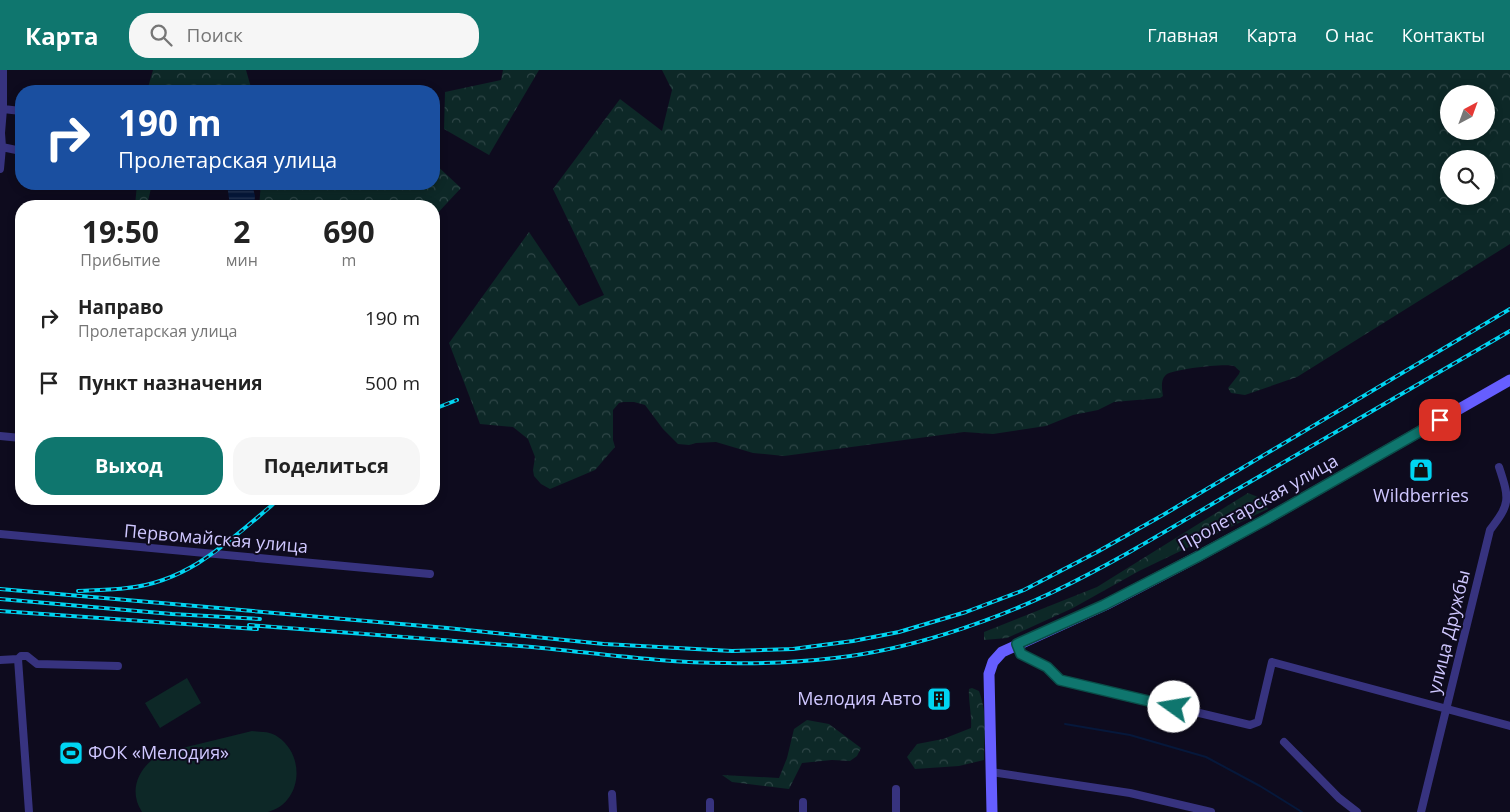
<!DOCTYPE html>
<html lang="ru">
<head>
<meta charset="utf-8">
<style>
  :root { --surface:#fff; --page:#f6f6f6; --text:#222; --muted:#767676; --accent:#0f766e }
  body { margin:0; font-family:"Open Sans",sans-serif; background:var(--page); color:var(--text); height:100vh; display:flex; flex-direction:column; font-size:19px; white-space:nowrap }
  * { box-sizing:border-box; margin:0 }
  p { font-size:16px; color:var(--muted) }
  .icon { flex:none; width:28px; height:28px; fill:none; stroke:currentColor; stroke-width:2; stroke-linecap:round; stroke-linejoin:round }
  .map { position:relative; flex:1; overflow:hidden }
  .side { position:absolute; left:15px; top:130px; width:425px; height:305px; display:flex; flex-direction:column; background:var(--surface); border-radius:20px; box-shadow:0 2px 8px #0003 }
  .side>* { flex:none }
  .top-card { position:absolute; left:15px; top:15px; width:425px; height:105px; border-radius:20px; box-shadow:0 2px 8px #0003; background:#1a4fa0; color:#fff; overflow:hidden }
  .needle { width:32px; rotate:41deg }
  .tools { position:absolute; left:1440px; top:15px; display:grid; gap:10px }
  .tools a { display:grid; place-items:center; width:55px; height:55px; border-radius:50%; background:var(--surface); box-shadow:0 2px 8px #0003; font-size:25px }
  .pin { position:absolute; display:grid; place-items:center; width:42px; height:42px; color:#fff; margin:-21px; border-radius:10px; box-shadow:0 2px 8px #0006 }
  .me { position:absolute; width:55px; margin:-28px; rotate:283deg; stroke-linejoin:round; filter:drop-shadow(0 0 4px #0008) }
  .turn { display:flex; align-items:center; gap:18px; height:105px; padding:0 20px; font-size:22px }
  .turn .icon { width:65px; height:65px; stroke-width:2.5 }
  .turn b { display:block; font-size:35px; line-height:42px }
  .eta { display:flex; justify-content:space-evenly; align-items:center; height:85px; text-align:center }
  .eta b { font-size:30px; font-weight:700; line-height:35px }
  .action { display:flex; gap:10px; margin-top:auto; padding:10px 20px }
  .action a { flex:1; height:58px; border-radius:20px; background:var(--accent); color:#fff; font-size:20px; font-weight:700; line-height:58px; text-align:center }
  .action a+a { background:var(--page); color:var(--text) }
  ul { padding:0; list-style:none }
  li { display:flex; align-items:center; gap:15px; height:65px; padding:0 20px }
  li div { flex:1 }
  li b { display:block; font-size:19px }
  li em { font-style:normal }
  header { display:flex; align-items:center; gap:30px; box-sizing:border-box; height:70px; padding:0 25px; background:var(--accent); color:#fff }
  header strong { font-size:24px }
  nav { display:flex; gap:28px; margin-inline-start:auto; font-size:18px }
  .search { width:350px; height:45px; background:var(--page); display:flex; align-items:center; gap:12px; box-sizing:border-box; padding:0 18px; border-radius:20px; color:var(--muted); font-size:19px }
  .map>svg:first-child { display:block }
  .forest { fill:url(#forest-crowns); fill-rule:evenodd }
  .pitch { fill:#0d2827 }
  .water { fill:url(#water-rules) }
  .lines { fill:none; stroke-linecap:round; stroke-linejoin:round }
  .stream { stroke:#06183b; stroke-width:2 }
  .street { stroke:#37337f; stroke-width:8 }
  .secondary { stroke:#665eff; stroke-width:11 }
  .rail-casing { stroke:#00d5f2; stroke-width:4 }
  .rail { stroke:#0e0b1e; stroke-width:2; stroke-dasharray:5.5; stroke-linecap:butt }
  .route-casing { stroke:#0a4d48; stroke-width:12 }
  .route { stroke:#0f766e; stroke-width:9 }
  .labels { text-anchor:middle; stroke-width:4; stroke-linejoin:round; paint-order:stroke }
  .poi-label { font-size:18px; fill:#cfc7ff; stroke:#0e0b1e }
  .street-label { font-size:18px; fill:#cfc7ff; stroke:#0e0b1e }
</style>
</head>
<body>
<header>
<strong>Карта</strong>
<div class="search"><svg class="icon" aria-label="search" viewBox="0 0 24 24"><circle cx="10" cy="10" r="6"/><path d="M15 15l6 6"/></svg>Поиск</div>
<nav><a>Главная</a><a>Карта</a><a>О нас</a><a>Контакты</a></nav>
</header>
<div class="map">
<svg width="1510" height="742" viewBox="0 0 1510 742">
  <defs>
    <pattern id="forest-crowns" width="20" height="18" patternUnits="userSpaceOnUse" patternTransform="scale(1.25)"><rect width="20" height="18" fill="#0d2827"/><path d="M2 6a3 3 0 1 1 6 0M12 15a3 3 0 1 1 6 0" fill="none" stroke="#2f4647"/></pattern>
    <pattern id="water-rules" width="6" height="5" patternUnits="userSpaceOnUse" patternTransform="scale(1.25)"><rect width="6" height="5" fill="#06183b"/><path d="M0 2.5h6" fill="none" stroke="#293858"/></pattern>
  </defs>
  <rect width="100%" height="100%" fill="#0e0b1e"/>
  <path class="forest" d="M153,0h93l6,21h-105z
    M503,0h36l-50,85 -45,-26 1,-37 56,-12z
    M662,0h848v174l-213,133 -52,18 -14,-2 -3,-5 11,-14 1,-3c-2,-1 -5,-5 -6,-5 -9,-3 -58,3 -67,8 -7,5 -5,15 -4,22l-3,2 -46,4 -16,8 -25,5 -27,11 -53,8 -29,-2 -180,24 -31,-3 -37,-11 -20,1 -7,2 -11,-1 -15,-15 -18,-24 -11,-3h-11l-4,1 -6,7v30l2,7 -20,23 -45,19 -9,-5 -7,-8 -1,-6 2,-13 -7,-18 -15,-12 -33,-3 -31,-81 80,-111 50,74 25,-11 -51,-106 67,-90 42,32 10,-41zM1449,24h37v37h-37zM1449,89h37v37h-37z
    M434,93l27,25 -27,29v-11h-175l2,-22h173z
    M137,114h15l-4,17 10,5h-23z
    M1248,423l15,6 5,10 -129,62 -66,37 -66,30 -23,2v-8l113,-45z
    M972,618l7,3c9,24 5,44 5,69l-25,6 -44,3 -8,-12 10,-13 26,-5 28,-11c1,-14 -3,-28 -2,-39z
    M807,650l22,4 32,24 -4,8 -7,5 -18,-1 -30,3 -13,26 -57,-7 -10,-7 57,3 8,-20 7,-29z"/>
  <path class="pitch" d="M187,608l14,25 -41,25 -15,-25z
    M252,661c8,1 19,0 26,6 28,19 24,66 -10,75h-126c-15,-23 -2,-47 20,-59z"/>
  <path class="water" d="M227,114h25l3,12 -1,10h-24z"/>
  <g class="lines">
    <path class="stream" d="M1065,654l65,11 76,22 54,29 42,26"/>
    <path class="street" d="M3,39l18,2
      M2,77l19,4
      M0,99l2,-22 -1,-14 2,-24v-39
      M0,366l21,2
      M0,464l430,40
      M1017,574l4,9 26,14 13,13 190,45 8,-3 14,-60 238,64
      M18,589l11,153
      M0,590l18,-1 3,-3h6l10,8 81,2
      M1284,672l55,56 18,14
      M991,702l139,21 81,19
      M896,719v23
      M612,724l1,18
      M710,732v10
      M803,732v10
      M1421,742l69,-282c20,-26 20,-30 9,-63"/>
    <path class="secondary" d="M992,742l-3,-138 4,-12 9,-10 103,-47 92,-48 68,-37 245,-140"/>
    <g class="rail-casing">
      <path id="rail" d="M434,339l23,-9
        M0,519l447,39 157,16 128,7 61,-2 60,-8 46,-9 67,-20 58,-22 73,-38 66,-37 347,-206
        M78,521c16,-1 33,-1 49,-3 60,-6 100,-45 144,-82l7,-7
        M0,529l172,15 88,5
        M0,541l257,18
        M249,555c95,7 189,14 283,22 64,6 130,16 195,16 36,1 72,-1 108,-5 72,-8 153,-35 218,-66 63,-30 123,-67 183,-102 91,-53 183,-106 274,-159"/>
    </g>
    <use href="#rail" class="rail"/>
  </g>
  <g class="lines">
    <g class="route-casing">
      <path id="route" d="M1174,637l-114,-27 -13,-13 -26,-13 -4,-10 87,-39 93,-48 68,-37 175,-100"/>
    </g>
    <use href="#route" class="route"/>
  </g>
  <defs>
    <g id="shop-square" transform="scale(1.25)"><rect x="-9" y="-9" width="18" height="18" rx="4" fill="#00d5f2" stroke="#0e0b1e"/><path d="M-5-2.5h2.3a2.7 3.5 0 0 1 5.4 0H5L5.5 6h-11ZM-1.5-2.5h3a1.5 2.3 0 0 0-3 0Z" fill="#111"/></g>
    <g id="building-square" transform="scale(1.25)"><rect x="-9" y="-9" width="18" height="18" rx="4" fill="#00d5f2" stroke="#0e0b1e"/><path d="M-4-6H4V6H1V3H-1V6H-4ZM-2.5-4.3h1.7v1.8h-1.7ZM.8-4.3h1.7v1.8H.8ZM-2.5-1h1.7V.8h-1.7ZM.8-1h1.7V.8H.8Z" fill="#111"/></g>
    <g id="stadium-square" transform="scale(1.25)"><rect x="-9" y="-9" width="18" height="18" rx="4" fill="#00d5f2" stroke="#0e0b1e"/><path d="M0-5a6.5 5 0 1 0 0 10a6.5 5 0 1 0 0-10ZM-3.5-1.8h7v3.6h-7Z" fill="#111"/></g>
  </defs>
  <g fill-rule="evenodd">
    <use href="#shop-square" x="1421" y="400"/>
    <use href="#building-square" x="939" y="629"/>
    <use href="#stadium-square" x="71" y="683"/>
  </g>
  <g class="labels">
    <g class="poi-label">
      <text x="1421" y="432">Wildberries</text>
      <text x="922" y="635" text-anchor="end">Мелодия Авто</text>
      <text x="88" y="689" text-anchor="start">ФОК «Мелодия»</text>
    </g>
    <g class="street-label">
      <text transform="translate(1258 433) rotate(-29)" y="6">Пролетарская улица</text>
      <text transform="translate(216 469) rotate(5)" y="6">Первомайская улица</text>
      <text transform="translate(1449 562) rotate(-76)" y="6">улица Дружбы</text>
    </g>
  </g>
</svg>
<div class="tools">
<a><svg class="needle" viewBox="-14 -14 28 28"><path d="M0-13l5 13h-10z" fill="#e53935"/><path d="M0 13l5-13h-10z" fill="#767676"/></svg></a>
<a><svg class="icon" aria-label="search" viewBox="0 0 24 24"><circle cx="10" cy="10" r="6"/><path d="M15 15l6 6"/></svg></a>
</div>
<div class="pin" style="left:1440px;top:350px;background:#d93025"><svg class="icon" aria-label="arrive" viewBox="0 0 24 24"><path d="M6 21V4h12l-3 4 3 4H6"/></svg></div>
<svg class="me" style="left:1174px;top:637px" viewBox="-20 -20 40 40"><circle r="19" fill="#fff"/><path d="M0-13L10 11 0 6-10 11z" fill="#0f766e"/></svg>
<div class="top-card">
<div class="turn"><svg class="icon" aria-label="right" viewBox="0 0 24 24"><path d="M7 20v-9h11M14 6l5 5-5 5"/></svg><div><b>190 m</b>Пролетарская улица</div></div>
</div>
<section class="side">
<div class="eta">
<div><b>19:50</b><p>Прибытие</p></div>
<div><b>2</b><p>мин</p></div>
<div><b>690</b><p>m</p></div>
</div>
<ul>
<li><svg class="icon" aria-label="right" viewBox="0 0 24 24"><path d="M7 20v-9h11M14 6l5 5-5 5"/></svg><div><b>Направо</b><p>Пролетарская улица</p></div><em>190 m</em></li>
<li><svg class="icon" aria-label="arrive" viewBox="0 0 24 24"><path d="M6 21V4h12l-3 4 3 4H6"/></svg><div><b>Пункт назначения</b></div><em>500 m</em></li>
</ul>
<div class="action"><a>Выход</a><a>Поделиться</a></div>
</section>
</div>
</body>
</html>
